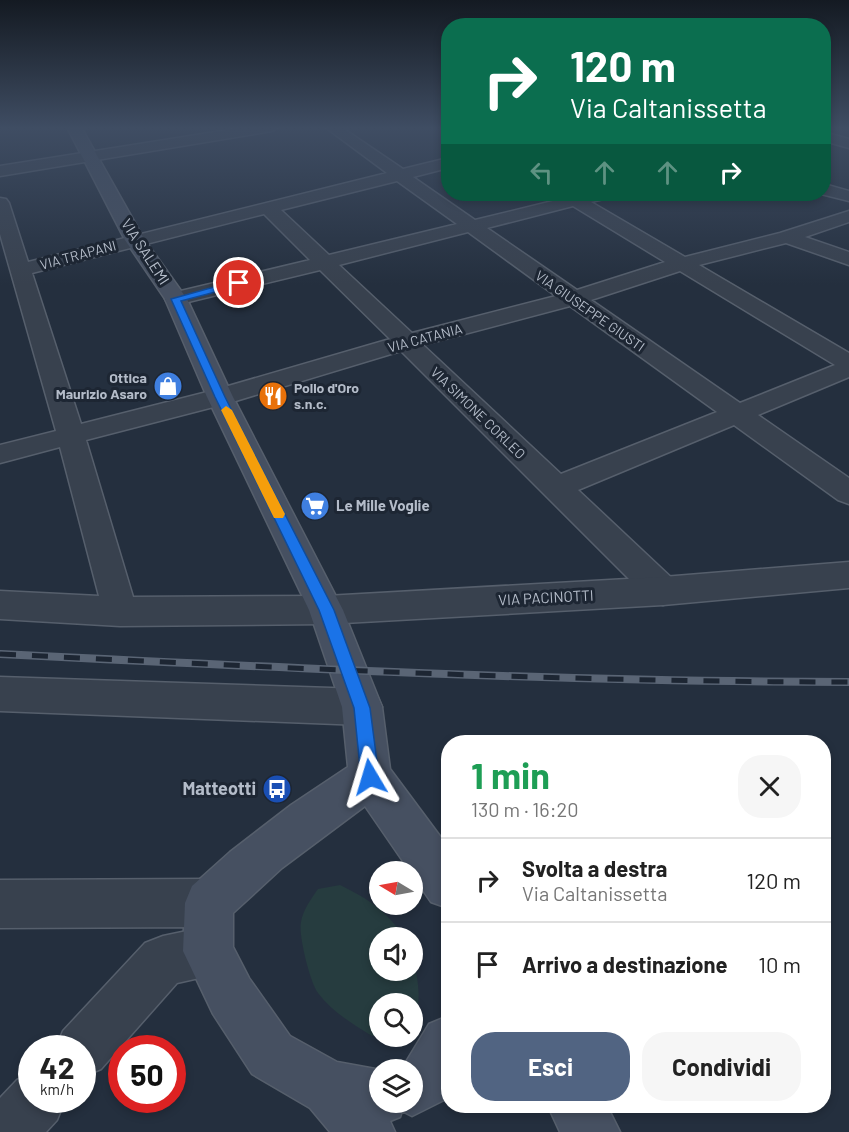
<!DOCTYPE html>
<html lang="it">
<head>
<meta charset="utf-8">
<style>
  :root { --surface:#fff; --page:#f6f6f6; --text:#222; --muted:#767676; --line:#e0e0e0; --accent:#516482 }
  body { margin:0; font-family:Barlow,sans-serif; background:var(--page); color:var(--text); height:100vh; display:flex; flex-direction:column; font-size:22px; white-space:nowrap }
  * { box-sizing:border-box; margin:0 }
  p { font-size:20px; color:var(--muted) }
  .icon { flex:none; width:33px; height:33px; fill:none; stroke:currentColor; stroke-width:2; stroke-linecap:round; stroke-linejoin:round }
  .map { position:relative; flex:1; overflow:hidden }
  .panel { position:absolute; left:441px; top:735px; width:390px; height:378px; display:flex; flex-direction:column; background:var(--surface); border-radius:24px; box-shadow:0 3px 9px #0003 }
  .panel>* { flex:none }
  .hud { position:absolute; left:441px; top:18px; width:390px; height:183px; border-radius:24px; box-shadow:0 3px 9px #0003; background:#0b6e4f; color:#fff; overflow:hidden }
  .needle { width:39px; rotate:280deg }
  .controls { position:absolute; left:369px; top:861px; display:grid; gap:12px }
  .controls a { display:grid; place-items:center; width:54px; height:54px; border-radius:50%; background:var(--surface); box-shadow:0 3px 9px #0003; font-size:30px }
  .speed { position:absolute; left:18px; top:1035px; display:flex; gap:12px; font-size:30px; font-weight:700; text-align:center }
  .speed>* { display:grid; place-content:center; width:78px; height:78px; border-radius:50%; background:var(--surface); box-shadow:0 3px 9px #0003; line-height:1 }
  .speed small { font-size:15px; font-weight:400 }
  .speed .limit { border:9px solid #d22; background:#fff; color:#111 }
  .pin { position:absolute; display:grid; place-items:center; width:51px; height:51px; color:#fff; margin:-26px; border:3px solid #fff; border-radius:50%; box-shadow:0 2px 6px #0007 }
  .me { position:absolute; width:66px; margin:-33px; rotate:353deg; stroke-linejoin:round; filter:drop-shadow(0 0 4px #0008) }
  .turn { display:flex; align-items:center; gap:21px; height:126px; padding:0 30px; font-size:27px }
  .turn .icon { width:78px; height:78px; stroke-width:2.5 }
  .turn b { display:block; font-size:42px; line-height:51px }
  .lanes { display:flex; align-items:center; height:57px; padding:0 30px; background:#0003; justify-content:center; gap:30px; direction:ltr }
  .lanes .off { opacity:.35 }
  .round { display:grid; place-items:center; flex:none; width:63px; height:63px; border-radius:24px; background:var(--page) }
  .headline { display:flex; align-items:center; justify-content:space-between; height:102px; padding:0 30px }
  h1 { font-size:36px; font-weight:700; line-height:45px; color:#1e9e55 }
  .primary-button { display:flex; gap:12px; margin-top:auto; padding:12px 30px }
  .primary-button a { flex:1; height:69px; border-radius:24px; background:var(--accent); color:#fff; font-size:24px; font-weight:700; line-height:69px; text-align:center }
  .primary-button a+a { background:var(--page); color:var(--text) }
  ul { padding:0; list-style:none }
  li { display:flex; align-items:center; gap:18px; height:84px; padding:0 30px; border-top:2px solid var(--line) }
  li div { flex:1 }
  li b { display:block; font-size:22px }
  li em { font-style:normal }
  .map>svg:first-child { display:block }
  .green { fill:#263c3f }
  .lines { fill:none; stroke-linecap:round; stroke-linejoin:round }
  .pedestrian-casing { stroke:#565f6c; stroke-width:3 }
  .minor-casing { stroke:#565f6c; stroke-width:3 }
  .tertiary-casing { stroke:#565f6c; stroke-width:3 }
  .secondary-casing { stroke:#565f6c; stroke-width:3 }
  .pedestrian { fill:#38414e; fill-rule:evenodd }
  .minor { fill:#38414e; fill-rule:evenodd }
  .tertiary { fill:#38414e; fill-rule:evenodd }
  .secondary { fill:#465061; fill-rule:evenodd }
  .rail-casing { stroke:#5a6575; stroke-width:8 }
  .rail { stroke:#1d2633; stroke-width:5; stroke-dasharray:16; stroke-linecap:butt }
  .route { fill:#1a73e8; stroke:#114b97; stroke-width:1.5 }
  .slow { fill:#f59e0b }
  .labels { text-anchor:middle; stroke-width:6; stroke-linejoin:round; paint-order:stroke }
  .far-street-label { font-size:14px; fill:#b4bcc9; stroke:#1d2633 }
  .far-poi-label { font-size:14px; font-weight:bold; fill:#b4bcc9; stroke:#1d2633; text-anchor:end }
  .street-label { font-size:15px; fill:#b4bcc9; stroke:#1d2633 }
  .poi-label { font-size:15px; font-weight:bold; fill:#b4bcc9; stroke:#1d2633; text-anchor:start }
  .near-poi-label { font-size:18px; font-weight:bold; fill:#b4bcc9; stroke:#1d2633; text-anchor:end }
</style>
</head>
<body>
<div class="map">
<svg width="849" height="1132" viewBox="0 0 849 1132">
  <rect width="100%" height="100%" fill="#242f3e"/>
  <path class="green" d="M340,885c27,13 47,26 64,52l-24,1v32h32l1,-15c3,18 11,47 0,62l-1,-13h-32l-1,31 -7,1c-19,-12 -40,-24 -54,-43 -8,-11 -20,-59 -17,-71 2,-12 10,-23 17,-33z"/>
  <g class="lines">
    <g class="pedestrian-casing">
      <path id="pedestrian" d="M0,677l362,12 14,5 6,13 -6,13 -14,5 -362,-14z"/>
    </g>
    <g class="minor-casing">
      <path id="minor" d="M325,127h16l62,42 45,-11v10l-35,9 62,43 86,-21 -4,-5h53l-2,4 -17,4 94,55 95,-24 69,-22v11l-44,15 44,15v13l-63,-22 -87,22 150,88v24l-91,38 91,63v26l-11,-4 -104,-75 -156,65 97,91 5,10 -5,10 -12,4 -12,-4 -250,-250 -172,52 -143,37 47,157 193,-1 12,4 5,10 -5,10 -12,4 -206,2 -120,-7v-28l99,5 -39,-149 -60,16v-18l56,-14 -56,-197v-36l6,1 3,4 19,59 359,-89zM397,181l60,43 -128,31 -48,-45zM573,206l92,56 -88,28 -90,-62zM264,214l46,46 -142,34 -3,5 3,5 8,1 144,-35 70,69 -179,52 -130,33 -49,-151zM468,232l88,64 -144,37 -73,-68zM680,271l155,94 -95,38 -149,-103zM570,306l147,106 -156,62 -138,-129z
        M824,132l25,7v9l-25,-7z
        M824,184l25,7v10l-28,-7h3z
        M209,879l17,7 7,17 -7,17 -17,7 17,6 7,18 -7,18 -18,7 -31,7 -76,86 -19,8v-29h-26l7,-17 82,-88 18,-7 43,-9 -206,1v-48z
        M32,1074v26h33l-8,20 -11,12h-46v-34l17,-18z"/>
    </g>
    <g class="tertiary-casing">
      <path id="tertiary" d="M247,127h32l-7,4 -272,45v-10z
        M849,562v26l-186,17 -337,19 -12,-4 -5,-10 5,-10 12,-4 337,-19z"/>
    </g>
    <g class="secondary-casing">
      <path id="secondary" d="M67,127h14l63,112 43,60 46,98 110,213 39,97 8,62 58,78v61l-17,-6 -66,-96 -83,62 -49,45v34l16,31 41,58 47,26 44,8 -1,32h32v-32l-20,-2 14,-6 23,-38 19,-8v78l-4,6 -32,16 -10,-5 -2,6 -10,4 5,11h-65l-20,-24 -58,-34 -39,-60 -30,-63 2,-48 7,-17 38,-34 61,-47 57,-38 -6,-60 -33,-97 -102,-213 -42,-98 -40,-59z
        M548,1106h59l13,26h-60z"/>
    </g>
    <use href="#pedestrian" class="pedestrian"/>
    <use href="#minor" class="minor"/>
    <use href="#tertiary" class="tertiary"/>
    <use href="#secondary" class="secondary"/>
    <g class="rail-casing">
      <path id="rail" d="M0,654c283,14 566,28 849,28"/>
    </g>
    <use href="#rail" class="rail"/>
  </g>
  <linearGradient id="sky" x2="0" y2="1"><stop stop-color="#141a22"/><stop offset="0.45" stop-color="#3f4d63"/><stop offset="1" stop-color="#3f4d63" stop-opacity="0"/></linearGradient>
  <rect width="849" height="285" fill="url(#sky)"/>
  <path class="route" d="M239,280l3,1v4l-61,16 44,96 109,213 36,98 9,69 -3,6 -6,3 -6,-3 -3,-6 -7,-69 -35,-98 -104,-213 -44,-98z"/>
  <path class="slow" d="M226,406l6,4 53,104 -2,4h-9l-2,-4 -51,-104z"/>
  <defs>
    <g id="shop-disc" transform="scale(1.5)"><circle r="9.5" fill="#3f7fe0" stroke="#1d2633"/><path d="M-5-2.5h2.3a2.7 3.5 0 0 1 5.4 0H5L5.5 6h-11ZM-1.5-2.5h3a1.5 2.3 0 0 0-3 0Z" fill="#fff"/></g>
    <g id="restaurant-disc" transform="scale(1.5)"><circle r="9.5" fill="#e8710a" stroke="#1d2633"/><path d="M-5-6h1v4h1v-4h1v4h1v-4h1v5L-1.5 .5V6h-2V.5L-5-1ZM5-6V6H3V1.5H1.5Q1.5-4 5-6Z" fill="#fff"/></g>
    <g id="supermarket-disc" transform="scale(1.5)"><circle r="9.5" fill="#3f7fe0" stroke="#1d2633"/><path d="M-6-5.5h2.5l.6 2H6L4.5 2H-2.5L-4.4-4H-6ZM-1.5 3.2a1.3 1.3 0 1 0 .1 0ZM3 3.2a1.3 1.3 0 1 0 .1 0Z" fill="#fff"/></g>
    <g id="bus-disc" transform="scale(1.5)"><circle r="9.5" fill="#1a4fb4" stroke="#1d2633"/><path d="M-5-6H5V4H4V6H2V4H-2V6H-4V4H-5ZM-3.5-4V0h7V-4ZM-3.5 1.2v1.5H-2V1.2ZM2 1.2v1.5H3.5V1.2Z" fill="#fff"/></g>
  </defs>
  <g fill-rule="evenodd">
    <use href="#shop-disc" x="168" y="386"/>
    <use href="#restaurant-disc" x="273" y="396"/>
    <use href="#supermarket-disc" x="315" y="506"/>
    <use href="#bus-disc" x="277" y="789"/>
  </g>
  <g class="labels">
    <g class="far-street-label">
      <text transform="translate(78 255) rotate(-15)" y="5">VIA TRAPANI</text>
      <text transform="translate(590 311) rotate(35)" y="5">VIA GIUSEPPE GIUSTI</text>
      <text transform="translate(425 338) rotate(-15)" y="5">VIA CATANIA</text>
      <text transform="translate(478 413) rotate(44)" y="5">VIA SIMONE CORLEO</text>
    </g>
    <g class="far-poi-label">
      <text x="147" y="383">Ottica<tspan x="147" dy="16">Maurizio Asaro</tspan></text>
      <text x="294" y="393" text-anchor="start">Pollo d'Oro<tspan x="294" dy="16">s.n.c.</tspan></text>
    </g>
    <g class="street-label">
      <text transform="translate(145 252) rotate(57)" y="5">VIA SALEMI</text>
      <text transform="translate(546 598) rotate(-3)" y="5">VIA PACINOTTI</text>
    </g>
    <g class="poi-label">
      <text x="336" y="511">Le Mille Voglie</text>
    </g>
    <g class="near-poi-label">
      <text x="256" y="795">Matteotti</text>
    </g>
  </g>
</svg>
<div class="controls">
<a><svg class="needle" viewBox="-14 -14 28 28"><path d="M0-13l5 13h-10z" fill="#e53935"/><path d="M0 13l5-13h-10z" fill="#767676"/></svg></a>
<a><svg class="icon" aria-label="sound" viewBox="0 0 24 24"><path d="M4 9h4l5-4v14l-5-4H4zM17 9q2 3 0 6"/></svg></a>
<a><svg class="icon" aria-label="search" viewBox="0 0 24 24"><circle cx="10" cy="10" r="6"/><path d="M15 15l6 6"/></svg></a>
<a><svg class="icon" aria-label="layers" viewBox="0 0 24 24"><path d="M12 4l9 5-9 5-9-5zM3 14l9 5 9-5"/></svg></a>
</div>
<div class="speed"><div>42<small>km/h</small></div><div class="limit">50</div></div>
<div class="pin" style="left:239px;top:283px;background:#d93025"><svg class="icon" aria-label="arrive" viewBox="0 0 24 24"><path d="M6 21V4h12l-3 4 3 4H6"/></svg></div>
<svg class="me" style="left:370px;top:777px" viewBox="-20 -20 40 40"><path d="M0-17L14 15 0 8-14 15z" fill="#1a73e8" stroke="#fff" stroke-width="4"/></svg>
<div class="hud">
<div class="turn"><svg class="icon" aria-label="right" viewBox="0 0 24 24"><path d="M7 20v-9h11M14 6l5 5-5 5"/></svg><div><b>120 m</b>Via Caltanissetta</div></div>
<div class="lanes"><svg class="icon off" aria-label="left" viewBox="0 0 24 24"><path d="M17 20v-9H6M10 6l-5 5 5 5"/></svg><svg class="icon off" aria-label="ahead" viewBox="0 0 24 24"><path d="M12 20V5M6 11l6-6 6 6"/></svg><svg class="icon off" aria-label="ahead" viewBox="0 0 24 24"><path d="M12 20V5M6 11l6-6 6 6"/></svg><svg class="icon" aria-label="right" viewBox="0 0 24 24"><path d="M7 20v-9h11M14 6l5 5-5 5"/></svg></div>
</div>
<section class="panel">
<div class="headline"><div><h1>1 min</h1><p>130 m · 16:20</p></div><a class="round"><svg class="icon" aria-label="close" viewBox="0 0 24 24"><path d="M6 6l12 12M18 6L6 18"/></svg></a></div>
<ul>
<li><svg class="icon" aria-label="right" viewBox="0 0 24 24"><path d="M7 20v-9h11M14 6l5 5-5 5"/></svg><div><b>Svolta a destra</b><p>Via Caltanissetta</p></div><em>120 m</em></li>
<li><svg class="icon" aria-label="arrive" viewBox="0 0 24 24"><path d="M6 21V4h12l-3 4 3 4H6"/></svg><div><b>Arrivo a destinazione</b></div><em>10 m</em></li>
</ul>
<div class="primary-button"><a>Esci</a><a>Condividi</a></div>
</section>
</div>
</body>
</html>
